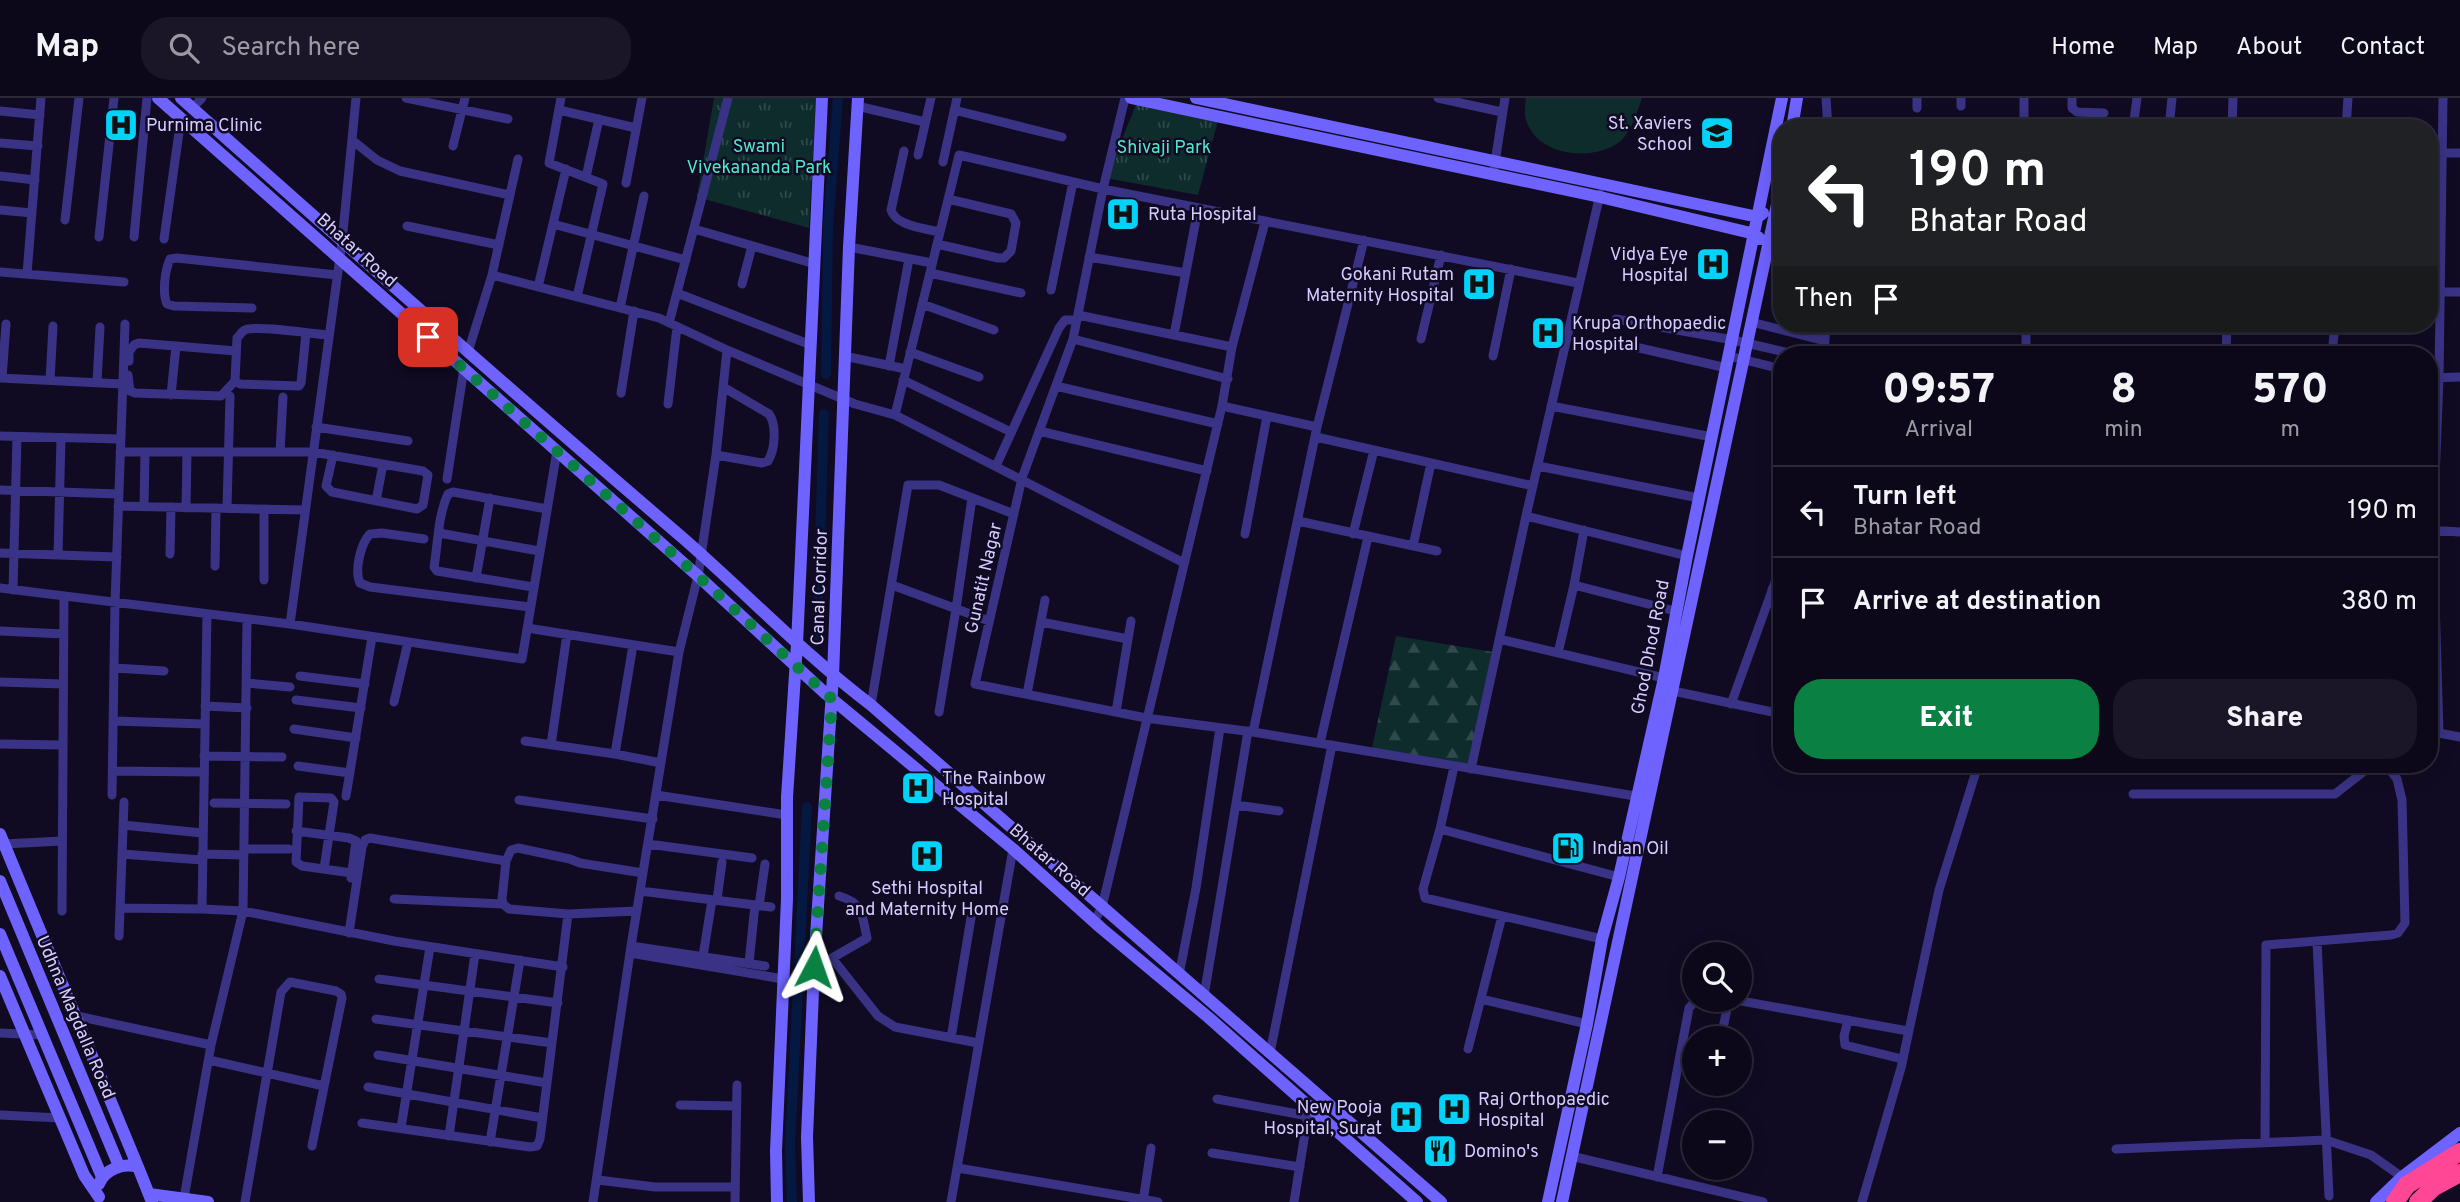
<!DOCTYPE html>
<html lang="en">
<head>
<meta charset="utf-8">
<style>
  :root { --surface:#0c081a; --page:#1a1627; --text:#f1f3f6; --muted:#9a9aa2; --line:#2c2939; --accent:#0b8043 }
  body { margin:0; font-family:Overpass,sans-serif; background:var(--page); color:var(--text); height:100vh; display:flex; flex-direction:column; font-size:26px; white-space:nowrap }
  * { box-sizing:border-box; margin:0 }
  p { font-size:23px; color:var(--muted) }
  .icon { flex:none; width:38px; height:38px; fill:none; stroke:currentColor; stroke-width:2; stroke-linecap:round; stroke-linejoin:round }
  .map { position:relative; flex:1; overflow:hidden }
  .details { position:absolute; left:1773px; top:248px; width:665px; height:427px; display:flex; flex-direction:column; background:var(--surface); border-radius:28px; box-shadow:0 4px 18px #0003,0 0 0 2px var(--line) }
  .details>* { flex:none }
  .guide { position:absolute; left:1773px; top:21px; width:665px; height:214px; border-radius:28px; box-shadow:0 4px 18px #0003,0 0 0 2px var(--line); background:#202124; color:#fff; overflow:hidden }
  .buttons { position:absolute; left:1682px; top:844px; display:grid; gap:14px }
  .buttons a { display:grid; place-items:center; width:70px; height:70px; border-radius:50%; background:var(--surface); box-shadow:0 4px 18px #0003,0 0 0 2px var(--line); font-size:35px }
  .pin { position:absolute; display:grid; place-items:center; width:60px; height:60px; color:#fff; margin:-30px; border-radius:14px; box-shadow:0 4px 10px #0006 }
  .me { position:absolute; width:77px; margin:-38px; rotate:4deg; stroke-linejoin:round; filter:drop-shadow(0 0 5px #0008) }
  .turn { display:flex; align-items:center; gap:24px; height:147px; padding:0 21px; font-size:32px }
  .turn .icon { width:91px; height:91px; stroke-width:2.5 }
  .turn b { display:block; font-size:49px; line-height:60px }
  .then { display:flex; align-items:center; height:66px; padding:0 21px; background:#0003; gap:14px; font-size:26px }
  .eta { display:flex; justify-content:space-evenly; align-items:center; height:119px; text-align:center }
  .eta b { font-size:42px; font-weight:800; line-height:49px }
  .action { display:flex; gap:14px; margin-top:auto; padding:14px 21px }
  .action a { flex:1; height:80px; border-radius:28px; background:var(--accent); color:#fff; font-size:28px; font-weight:800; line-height:80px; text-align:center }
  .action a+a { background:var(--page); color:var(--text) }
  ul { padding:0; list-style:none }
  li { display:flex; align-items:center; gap:21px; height:91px; padding:0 21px; border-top:2px solid var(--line) }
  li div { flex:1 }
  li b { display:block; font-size:26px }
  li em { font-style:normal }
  header { display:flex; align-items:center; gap:42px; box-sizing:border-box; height:98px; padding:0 35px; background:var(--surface); border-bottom:2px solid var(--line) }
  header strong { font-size:33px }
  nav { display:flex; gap:38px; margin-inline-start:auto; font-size:24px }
  .search { width:490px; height:63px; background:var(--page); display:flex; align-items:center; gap:18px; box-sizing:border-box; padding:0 24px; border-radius:28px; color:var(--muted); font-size:26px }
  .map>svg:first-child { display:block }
  .forest { fill:url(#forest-firs) }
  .park { fill:url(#park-tufts) }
  .garden { fill:#0e2c2c }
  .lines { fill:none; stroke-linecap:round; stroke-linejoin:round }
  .canal { stroke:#051841; stroke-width:10 }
  .street { stroke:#3a3385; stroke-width:9 }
  .secondary { stroke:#6f63ff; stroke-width:12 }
  .highway { stroke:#ff4796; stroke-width:18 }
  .route { stroke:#0b8043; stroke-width:12; stroke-dasharray:0 21.6 }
  .labels { text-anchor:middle; stroke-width:5; stroke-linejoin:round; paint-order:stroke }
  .poi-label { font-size:18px; fill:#d5ccff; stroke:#100b22; text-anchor:start }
  .park-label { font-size:18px; fill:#4fe8c9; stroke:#100b22 }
  .street-label { font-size:18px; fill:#d5ccff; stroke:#100b22 }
</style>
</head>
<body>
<header>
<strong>Map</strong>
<div class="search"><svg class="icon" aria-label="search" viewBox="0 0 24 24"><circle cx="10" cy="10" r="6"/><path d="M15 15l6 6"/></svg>Search here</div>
<nav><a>Home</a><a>Map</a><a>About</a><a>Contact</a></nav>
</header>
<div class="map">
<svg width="2460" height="1104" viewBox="0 0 2460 1104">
  <defs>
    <pattern id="forest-firs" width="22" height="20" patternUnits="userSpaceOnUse" patternTransform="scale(1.75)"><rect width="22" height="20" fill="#0e2c2c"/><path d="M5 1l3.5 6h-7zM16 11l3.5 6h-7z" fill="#30494c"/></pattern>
    <pattern id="park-tufts" width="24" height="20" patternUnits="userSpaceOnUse" patternTransform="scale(1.75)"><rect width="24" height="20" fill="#0e2c2c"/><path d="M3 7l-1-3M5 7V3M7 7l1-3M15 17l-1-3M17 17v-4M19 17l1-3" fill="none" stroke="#30494c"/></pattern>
  </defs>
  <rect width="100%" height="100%" fill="#100b22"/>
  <path class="forest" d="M1396,538l97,16 -25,113 -96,-17z"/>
  <path class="park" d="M714,0h102l-7,130 -112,-31z
    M1138,2l81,17 -21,78 -92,-17z"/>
  <path class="garden" d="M1526,0h116c-5,15 -12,39 -27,47 -28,16 -78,10 -89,-25 -2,-6 -1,-16 0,-22z"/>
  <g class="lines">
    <path class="canal" d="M826,276l2,-147 10,-129
      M817,540l7,-224
      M792,1104l-2,-56 17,-339"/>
    <path class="street" d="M406,0l102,21
      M561,0l-12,65 54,21 -26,113
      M1125,0l-22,91 -30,150 -51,139 -47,206 171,34 107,14 388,65
      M1438,0l64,14
      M1826,0l2,30
      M2024,0v30
      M2072,0v10l5,4 27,1
      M2443,0l-4,280 -6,153 6,202 21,4
      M857,8l68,16
      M1961,8v-8
      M192,10l10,-10
      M1917,10v-10
      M559,12l77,18
      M954,12l108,27
      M0,13l40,4
      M2133,30l4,-30
      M2169,30l3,-30
      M2232,30l1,-30
      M2346,30l2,-30
      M352,42l25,20 23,11 110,24
      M0,45l38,3
      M453,48l12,-48
      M904,53l-13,59c5,16 33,18 48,22
      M2429,54l31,1
      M918,57l13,-57
      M943,64l14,-64
      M1493,77l12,-77
      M0,78l35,4
      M586,79l13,-58
      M626,85l16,-85
      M0,112l32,3
      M65,122l14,-122
      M553,126l133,36
      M407,128l92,19
      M694,131l121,35
      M99,139l15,-139
      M134,139l13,-139
      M164,141l17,-121
      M937,146l61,14h6l7,-7 5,-28 -5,-9 -63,-15
      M849,149l83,16
      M1089,159l97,16
      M0,174l124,10
      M930,175l91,20
      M27,176l14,-176
      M492,177l26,-116
      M742,186l10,-38
      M538,189l28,-118
      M1051,192l22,-108
      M2429,194h31
      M677,195l134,52
      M922,206l72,26
      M252,210l-78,-2 -7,-2c-5,-11 -2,-34 3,-45l7,-1 160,17
      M620,210l24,-112
      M1078,217l154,32
      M1616,221l117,21 65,15
      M1751,224l74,19
      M669,225l59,-225
      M2026,226v31
      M306,235l-5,50 -2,3 -59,-2 -5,-3 2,-43c3,-3 5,-7 8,-8 11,-5 68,4 83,5
      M1174,237l24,-126
      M1073,241l155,40
      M1421,241l20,-84
      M1622,246l105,24
      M468,254l24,-77 167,43 68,32 128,54 40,11 289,148
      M910,254l69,25
      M1824,257l2,-31
      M2226,257l1,-31
      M2332,257l3,-31
      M844,258l62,13
      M1493,258l18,-87
      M1729,258l53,13
      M129,263v-9l5,-7 5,-2 97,8
      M889,268l20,-107
      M128,277l2,16 5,2 86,3 14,-15
      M0,280l122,6
      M2,280l4,-54
      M2429,280l31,-1
      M50,282l3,-54
      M903,282l108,52
      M97,284l3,-55
      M1056,288l162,38
      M621,295l13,-82
      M171,297l5,-49
      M668,306l9,-77
      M1222,308l95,21
      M1551,308l161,31
      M895,317l64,-260 144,34 475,94
      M316,329l92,14
      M1039,333l168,40
      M0,338l120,3
      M1316,339l217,49
      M120,354h193l110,19 5,4 -5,30 -6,4 -85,-17 -6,-6 7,-31
      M280,354l3,-55
      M716,357l46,8 6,-2c7,-11 9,-36 1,-47l-46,-27
      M996,368l63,-138 6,-8h12
      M1538,368l161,32
      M447,381l17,-111
      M0,392l119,4
      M376,403l7,-37
      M118,408l187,4
      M144,409l1,-55
      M186,410l1,-56
      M227,410l3,-112
      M264,411v71
      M1526,418l161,40
      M1298,423l139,30
      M1584,432l-10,55 101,26
      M2429,432l31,2
      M439,435l100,18
      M1245,436l22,-118
      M1353,436l21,-84
      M424,441l-42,-6 -12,1c-9,9 -16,36 -10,49l10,4 160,20
      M1413,448l18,-83
      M0,455l117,4
      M170,456l1,-47
      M58,457l3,-117
      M215,468l1,-58
      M476,480l14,-80
      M892,487l97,36
      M533,489l-96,-16 -3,-4c4,-24 4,-52 14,-73l5,-2 94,17
      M0,490l290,36 232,35 35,-208
      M1772,491l10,6
      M13,492l4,-153
      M1041,524l87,17
      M290,526l52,-382 14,-144
      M527,530l152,24
      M0,533l64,3
      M1499,541l165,39
      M1558,555l16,-68
      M114,570l50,3
      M300,578l65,8
      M0,584l63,2
      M247,585l43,4
      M1673,593l109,23
      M1027,596l18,-94
      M296,602l65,8
      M394,604l14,-60
      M1731,606l51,-141
      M871,607l37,-220h31l75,29
      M205,608l42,2
      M939,614l17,-103 16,-111
      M1116,614l15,-91
      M114,623l90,3
      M294,631l62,9
      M1253,634l64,-305 47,-187
      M525,643l90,13 46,9
      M2429,644l10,-9
      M1320,645l48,-206
      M0,646l62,1
      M551,647l16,-111
      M615,656l18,-109
      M204,658l78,1
      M298,668l52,7
      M1454,669l-14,62 -17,60 2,9 177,41
      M1471,671l55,-253 74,-322
      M114,673l89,1
      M2133,696h202l37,-29
      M112,697l3,-192 10,-279
      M656,697l131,20
      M346,698l26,-159
      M519,702l134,19
      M214,705l72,1
      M1236,707l43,6
      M123,727l79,8
      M1440,731l179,48
      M296,733l53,7 7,3 -5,37
      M4,746l58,-3
      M648,746l104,14
      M244,751h45
      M122,756l80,6
      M202,756l42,1
      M324,771l10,-67 -3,-4 -32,-1 -3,65 6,4 50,7
      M640,793l131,16
      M839,798c25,7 23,20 28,42l-35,20 46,58 17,11 83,16
      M394,801l109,5
      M717,802l5,-38
      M759,808l6,-42
      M120,810l82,1 41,2 151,30 169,26
      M202,811l5,-295
      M62,813l2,-315
      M637,813l-69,3 -59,-5 -6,-5 -1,-5 4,-38 5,-11 7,-2 52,11 10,4 63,10
      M1094,824l8,-15 120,-501 10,-59 33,-125
      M349,835l13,-86 3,-7 5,-2 136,23
      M119,838l5,-134
      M2317,843l12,255
      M631,848l134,20
      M630,855l153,26
      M703,858l9,-56
      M749,865l6,-58
      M1179,877l17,-87 24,-160
      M379,881l179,24
      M1204,898l44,-265
      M1481,901l106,25
      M1730,901l178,32
      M77,918l134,29
      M376,921l176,24
      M1848,922l-4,16 1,9 57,14
      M0,935l42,2
      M951,940l20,-120
      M1721,940l8,-39
      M1468,951l34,-133
      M1270,955l62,-308
      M378,957l169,28
      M209,962l115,26
      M368,989l174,31
      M1217,1001l91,17
      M680,1007l56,1
      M0,1017l60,3
      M362,1025l168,24 7,-1 3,-7 28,-225
      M401,1030l29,-181
      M449,1038l26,-182
      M2265,1043l1,-196 125,-10 7,-2 7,-10 -3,-123 -5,-21 -11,-14
      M490,1044l30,-182
      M2116,1051l210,-9 45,15 31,22
      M1212,1055l88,14
      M1571,1058l192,46
      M958,1070l200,34
      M1657,1079l32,-169 8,-9
      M598,1082l57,7h80
      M184,1100l27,-153 32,-134 4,-292
      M245,1104l36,-210 9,-10 46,9 5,3 1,4 -30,148
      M593,1104l38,-256 48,-294 19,-76 18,-121 11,-105
      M735,1104l2,-117
      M951,1104l62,-353
      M1143,1104l8,-54
      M1294,1104l15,-94 3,-3
      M1862,1104l39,-134 38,-178 39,-125"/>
    <path class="secondary" d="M158,0l540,478 128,118 187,155 88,79 107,89 209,185
      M181,0c167,149 334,296 503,441 63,55 120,115 187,166l570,497
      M1131,0l469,99 155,37 5,5
      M1196,0l562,119 5,-4
      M1792,30l5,-30
      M0,736l138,333
      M0,783l119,285
      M0,836l102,243
      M0,878l84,199 15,22
      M99,1086c5,-14 24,-22 39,-17l14,35
      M149,1096l59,8
      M777,1104l-1,-51 11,-252v-102l10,-153 25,-546
      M809,1104l-2,-65 7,-170 19,-291 16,-429 9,-149
      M1548,1104l39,-178 15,-85 17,-62 45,-199 23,-122 95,-458
      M1562,1104l220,-1021
      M2376,1104l26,-25 58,-44"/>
    <path class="highway" d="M2395,1104l12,-17 53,-33
      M2418,1104l16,-15 26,-14"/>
  </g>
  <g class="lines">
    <path class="route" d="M428,239l270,239 134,123 -18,268"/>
  </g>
  <defs>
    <g id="hospital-square" transform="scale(1.75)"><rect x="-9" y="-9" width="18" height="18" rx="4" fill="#00d3f7" stroke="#100b22"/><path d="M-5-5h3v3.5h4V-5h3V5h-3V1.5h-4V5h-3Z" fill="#111"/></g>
    <g id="school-square" transform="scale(1.75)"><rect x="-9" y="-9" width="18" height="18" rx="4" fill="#00d3f7" stroke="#100b22"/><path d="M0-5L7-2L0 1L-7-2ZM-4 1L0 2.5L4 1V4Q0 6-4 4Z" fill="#111"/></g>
    <g id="fuel-square" transform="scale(1.75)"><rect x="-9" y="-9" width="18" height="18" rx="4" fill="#00d3f7" stroke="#100b22"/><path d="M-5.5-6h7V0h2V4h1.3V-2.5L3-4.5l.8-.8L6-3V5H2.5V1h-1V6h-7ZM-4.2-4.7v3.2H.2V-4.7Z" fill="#111"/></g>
    <g id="restaurant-square" transform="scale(1.75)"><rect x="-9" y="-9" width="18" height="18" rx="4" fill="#00d3f7" stroke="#100b22"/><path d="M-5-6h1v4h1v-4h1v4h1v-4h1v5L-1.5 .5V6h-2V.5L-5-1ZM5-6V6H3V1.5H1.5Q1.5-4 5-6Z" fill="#111"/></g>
  </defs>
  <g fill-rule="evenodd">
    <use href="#hospital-square" x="121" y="27"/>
    <use href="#school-square" x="1717" y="35"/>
    <use href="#hospital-square" x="1123" y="116"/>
    <use href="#hospital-square" x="1713" y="166"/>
    <use href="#hospital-square" x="1479" y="186"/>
    <use href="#hospital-square" x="1548" y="235"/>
    <use href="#hospital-square" x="918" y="690"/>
    <use href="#fuel-square" x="1568" y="750"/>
    <use href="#hospital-square" x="927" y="758"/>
    <use href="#hospital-square" x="1454" y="1011"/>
    <use href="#hospital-square" x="1406" y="1019"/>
    <use href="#restaurant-square" x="1440" y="1053"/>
  </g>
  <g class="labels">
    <g class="poi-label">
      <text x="1692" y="31" text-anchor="end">St. Xaviers<tspan x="1692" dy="21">School</tspan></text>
      <text x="146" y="33">Purnima Clinic</text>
      <text x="1148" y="122">Ruta Hospital</text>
      <text x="1688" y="162" text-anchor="end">Vidya Eye<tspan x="1688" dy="21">Hospital</tspan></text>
      <text x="1454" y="182" text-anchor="end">Gokani Rutam<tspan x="1454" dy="21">Maternity Hospital</tspan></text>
      <text x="1572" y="231">Krupa Orthopaedic<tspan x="1572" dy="21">Hospital</tspan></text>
      <text x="942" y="686">The Rainbow<tspan x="942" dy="21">Hospital</tspan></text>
      <text x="1592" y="756">Indian Oil</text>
      <text x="927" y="796" text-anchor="middle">Sethi Hospital<tspan x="927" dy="21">and Maternity Home</tspan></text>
      <text x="1478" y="1007">Raj Orthopaedic<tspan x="1478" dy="21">Hospital</tspan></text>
      <text x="1382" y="1015" text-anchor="end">New Pooja<tspan x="1382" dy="21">Hospital, Surat</tspan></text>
      <text x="1464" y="1059">Domino's</text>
    </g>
    <g class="park-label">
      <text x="759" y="54">Swami<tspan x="759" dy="21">Vivekananda Park</tspan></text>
      <text x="1164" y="55">Shivaji Park</text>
    </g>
    <g class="street-label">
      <text transform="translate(357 152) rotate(42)" y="6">Bhatar Road</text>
      <text transform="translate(983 480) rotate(-77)" y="6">Gunatit Nagar</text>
      <text transform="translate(819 489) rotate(-88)" y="6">Canal Corridor</text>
      <text transform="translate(1650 549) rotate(-79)" y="6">Ghod Dhod Road</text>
      <text transform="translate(1050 762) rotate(41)" y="6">Bhatar Road</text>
      <text transform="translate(76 919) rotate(67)" y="6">Udhna Magdalla Road</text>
    </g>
  </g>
</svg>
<div class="buttons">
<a><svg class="icon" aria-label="search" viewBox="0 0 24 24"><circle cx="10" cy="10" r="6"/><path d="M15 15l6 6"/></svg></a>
<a>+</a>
<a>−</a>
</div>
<div class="pin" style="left:428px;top:239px;background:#d93025"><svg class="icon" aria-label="arrive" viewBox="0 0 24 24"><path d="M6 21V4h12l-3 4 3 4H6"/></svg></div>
<svg class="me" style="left:814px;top:869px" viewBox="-20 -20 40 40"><path d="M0-17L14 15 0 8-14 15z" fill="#0b8043" stroke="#fff" stroke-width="4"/></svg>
<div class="guide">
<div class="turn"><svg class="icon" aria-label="left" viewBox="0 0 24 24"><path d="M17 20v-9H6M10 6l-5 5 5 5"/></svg><div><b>190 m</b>Bhatar Road</div></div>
<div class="then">Then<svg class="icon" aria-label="arrive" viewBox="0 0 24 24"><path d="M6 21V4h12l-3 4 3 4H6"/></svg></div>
</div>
<section class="details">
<div class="eta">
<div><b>09:57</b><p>Arrival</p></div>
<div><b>8</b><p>min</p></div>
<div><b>570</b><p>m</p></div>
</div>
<ul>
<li><svg class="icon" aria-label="left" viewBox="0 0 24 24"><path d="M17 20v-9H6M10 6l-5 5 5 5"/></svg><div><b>Turn left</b><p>Bhatar Road</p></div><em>190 m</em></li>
<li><svg class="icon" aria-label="arrive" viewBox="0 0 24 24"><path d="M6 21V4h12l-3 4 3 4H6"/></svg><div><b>Arrive at destination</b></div><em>380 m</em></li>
</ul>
<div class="action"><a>Exit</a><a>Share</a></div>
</section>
</div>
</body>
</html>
